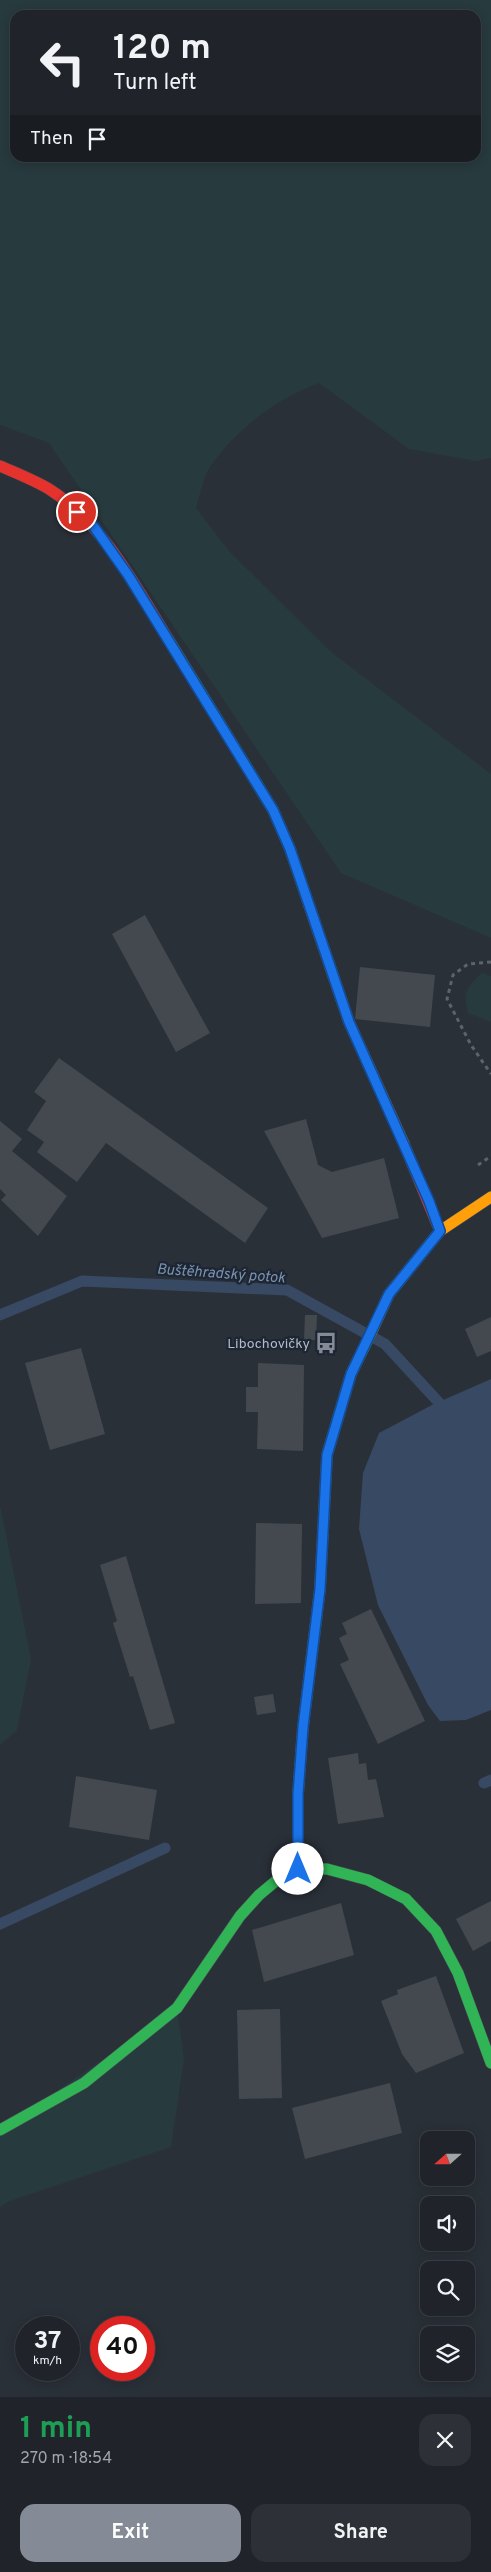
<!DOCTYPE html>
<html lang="en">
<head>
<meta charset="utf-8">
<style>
  :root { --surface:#20242a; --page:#2d3036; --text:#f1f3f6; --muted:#a2a4a8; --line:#3d4147; --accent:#848b96 }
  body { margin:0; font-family:Overpass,sans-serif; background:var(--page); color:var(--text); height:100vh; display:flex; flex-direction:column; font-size:19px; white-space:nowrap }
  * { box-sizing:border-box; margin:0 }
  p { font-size:16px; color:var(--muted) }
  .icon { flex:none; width:28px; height:28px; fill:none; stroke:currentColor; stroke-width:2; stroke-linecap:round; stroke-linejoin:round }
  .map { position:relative; height:2397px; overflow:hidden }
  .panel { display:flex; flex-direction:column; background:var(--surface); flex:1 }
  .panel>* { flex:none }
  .banner { position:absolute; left:10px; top:10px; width:471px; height:152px; border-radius:15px; box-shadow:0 2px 12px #0003,0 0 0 1px var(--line); background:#20242a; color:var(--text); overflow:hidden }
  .needle { width:32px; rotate:249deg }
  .fabs { position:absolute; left:420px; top:2131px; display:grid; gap:10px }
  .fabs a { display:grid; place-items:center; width:55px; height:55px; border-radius:10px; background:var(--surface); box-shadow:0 2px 12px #0003,0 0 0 1px var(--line); font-size:25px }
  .speed { position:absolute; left:15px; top:2316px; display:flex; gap:10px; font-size:25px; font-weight:700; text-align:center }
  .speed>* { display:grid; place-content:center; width:65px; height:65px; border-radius:50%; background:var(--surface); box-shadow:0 2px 12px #0003,0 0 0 1px var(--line); line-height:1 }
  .speed small { font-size:12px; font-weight:400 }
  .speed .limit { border:8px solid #d22; background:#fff; color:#111 }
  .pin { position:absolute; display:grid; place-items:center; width:42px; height:42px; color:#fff; margin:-21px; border:2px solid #fff; border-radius:50%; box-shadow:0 1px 5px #0007 }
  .me { position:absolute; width:55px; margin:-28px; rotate:0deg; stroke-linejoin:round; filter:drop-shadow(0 0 4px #0008) }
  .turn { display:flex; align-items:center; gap:18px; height:105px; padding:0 20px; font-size:22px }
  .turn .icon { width:65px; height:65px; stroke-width:2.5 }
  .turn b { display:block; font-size:35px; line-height:42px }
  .then { display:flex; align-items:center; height:48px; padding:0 20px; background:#0003; gap:10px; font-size:19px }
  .round { display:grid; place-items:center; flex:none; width:52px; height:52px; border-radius:15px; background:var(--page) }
  .headline { display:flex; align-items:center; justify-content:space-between; height:85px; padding:0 20px }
  h1 { font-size:30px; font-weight:700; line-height:38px; color:#1e9e55 }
  .button { display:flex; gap:10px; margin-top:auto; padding:10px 20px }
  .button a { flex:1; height:58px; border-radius:15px; background:var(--accent); color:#fff; font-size:20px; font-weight:700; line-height:58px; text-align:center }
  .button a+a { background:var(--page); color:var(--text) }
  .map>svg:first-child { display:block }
  .green { fill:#273a3e; fill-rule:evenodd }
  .water { fill:#384963 }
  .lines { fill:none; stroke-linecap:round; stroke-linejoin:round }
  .stream { stroke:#384963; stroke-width:11 }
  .building { fill:#444950 }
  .fast-casing { stroke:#484c53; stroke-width:12 }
  .slow-casing { stroke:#484c53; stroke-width:12 }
  .jam-casing { stroke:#484c53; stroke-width:12 }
  .path { stroke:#5d636a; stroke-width:3; stroke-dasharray:4 4; stroke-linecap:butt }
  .fast { stroke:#30b455; stroke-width:11 }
  .slow { stroke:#ff9f0a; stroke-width:11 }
  .jam { stroke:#e5322d; stroke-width:11 }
  .route-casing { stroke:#114b97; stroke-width:12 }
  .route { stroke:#1a73e8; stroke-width:9 }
  .labels { text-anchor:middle; stroke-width:4.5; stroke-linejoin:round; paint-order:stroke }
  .poi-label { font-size:14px; fill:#b4bcc9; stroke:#1d2633; text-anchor:end }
  .water-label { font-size:15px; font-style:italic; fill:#7c92b1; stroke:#1d2633 }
</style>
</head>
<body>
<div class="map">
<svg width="491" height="2397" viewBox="0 0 491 2397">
  <rect width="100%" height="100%" fill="#2a3038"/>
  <path class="green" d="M0,0h491v458l-16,3 -66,-12 -90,-66c-44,17 -82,45 -109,84 -7,11 -10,28 -14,41l32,42 103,102 160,122v164l-150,-65 -292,-430 -49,-18zM15,15h461v143h-461z
    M482,973l9,3v46l-23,-9c-5,-21 -2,-25 14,-40z
    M0,1505l31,154 -14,71 -17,15z
    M177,2008l7,51 -13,88 -161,54 -10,6v-77z"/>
  <path class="water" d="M491,1379v331l-25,10 -26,1 -12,-16 -50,-100 -19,-76 4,-56 16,-40 53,-28z"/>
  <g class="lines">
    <path class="stream" d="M0,1315l82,-34 205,9 98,54 58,63 3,8
      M484,1783l7,-3
      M0,1924l165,-76"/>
  </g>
  <path class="building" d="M145,915l65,118 -34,19 -64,-118z
    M360,967l75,8 -5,52 -75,-8z
    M59,1058l209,150 -23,35 -139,-100 -29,39 -40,-30 7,-10 -17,-12 19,-29 -12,-9z
    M306,1119l12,46 14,7 52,-14 15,60 -77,20 -58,-107z
    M0,1121l22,18 -10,12 55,45 -29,40 -37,-36 5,-5 -6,-6z
    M305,1315h12l-1,25h-12z
    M491,1317v34l-14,6 -12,-28z
    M81,1348l24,86 -55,16 -25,-87z
    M258,1363l46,2 -1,86 -46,-2 1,-37h-12v-25h12z
    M256,1523l46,1 -1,79 -46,1z
    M126,1556l49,167 -25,7 -17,-54 -3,1 -17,-54 4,-2 -17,-56z
    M371,1609l54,112 -47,23 -38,-80 9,-4 -10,-22 8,-4 -5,-11z
    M273,1694l3,18 -19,3 -3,-18z
    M358,1753l1,11 7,-1 2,17 8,-1 8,38 -46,7 -10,-66z
    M76,1776l81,14 -8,50 -80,-13z
    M491,1901v40l-18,10 -17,-32z
    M341,1903l13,52 -90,27 -12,-52z
    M436,1976l28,77 -48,20 -14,-19 -21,-53 17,-7 -1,-4z
    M280,2009l2,89 -43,1 -2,-89z
    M390,2083l12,50 -97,26 -13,-51z"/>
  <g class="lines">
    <g class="fast-casing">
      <path id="fast" d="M168,639l105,171 17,39 19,56
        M298,1869v-75l5,-67 17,-138 7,-134 24,-81 20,-41
        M0,2130l84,-47 93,-75 63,-92 19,-21 18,-15 21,-11h29l41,11 38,19 30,32 22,42 33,90"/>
    </g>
    <g class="slow-casing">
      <path id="slow" d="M309,905l40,117 55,122
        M371,1333l18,-39 51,-63 51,-34"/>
    </g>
    <g class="jam-casing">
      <path id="jam" d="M0,466c16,7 34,14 49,23 54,34 86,96 119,150
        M404,1144l36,87"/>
    </g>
    <path class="path" d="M491,962l-23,2 -15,11 -6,24 24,46 20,29
      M478,1165l13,-9"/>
    <use href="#fast" class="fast"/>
    <use href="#slow" class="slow"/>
    <use href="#jam" class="jam"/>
  </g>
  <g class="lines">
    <g class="route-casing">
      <path id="route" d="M77,512l15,12 36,51 145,235 17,39 59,173 80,179 11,30 -51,63 -38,80 -24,81 -7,134 -17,138 -5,67v75"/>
    </g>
    <use href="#route" class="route"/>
  </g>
  <defs>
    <g id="bus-bare" transform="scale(1.725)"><path d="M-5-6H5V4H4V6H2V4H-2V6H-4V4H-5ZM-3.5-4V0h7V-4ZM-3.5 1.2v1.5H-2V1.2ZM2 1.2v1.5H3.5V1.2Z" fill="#848b96" stroke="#1d2633" stroke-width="2.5" paint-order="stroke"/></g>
  </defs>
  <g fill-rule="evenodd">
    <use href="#bus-bare" x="326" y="1343"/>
  </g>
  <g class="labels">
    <g class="poi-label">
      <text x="310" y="1348">Libochovičky</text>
    </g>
    <g class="water-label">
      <text transform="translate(221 1273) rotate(4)" y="5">Buštěhradský potok</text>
    </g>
  </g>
</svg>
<div class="fabs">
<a><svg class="needle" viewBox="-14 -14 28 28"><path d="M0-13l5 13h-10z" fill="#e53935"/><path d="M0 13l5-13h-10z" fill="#a2a4a8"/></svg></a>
<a><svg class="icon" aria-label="sound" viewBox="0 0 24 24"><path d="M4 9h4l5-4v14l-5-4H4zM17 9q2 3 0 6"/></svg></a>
<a><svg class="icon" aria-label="search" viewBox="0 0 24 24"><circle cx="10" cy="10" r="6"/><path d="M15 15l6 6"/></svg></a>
<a><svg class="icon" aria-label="layers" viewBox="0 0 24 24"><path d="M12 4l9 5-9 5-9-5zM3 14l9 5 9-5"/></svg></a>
</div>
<div class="speed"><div>37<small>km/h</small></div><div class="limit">40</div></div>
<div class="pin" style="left:77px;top:512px;background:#d93025"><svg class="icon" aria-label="arrive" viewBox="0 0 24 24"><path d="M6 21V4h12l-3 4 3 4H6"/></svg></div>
<svg class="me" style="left:298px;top:1869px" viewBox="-20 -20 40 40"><circle r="19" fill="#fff"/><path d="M0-13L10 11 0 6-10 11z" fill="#1a73e8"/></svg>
<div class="banner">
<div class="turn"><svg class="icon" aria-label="left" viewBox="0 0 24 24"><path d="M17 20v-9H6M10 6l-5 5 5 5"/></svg><div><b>120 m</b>Turn left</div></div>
<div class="then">Then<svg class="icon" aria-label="arrive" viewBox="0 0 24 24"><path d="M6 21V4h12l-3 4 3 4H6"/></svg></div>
</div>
</div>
<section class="panel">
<div class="headline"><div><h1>1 min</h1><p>270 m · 18:54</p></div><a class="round"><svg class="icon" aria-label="close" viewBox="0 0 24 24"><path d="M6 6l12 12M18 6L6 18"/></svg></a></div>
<div class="button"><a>Exit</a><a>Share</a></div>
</section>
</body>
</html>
